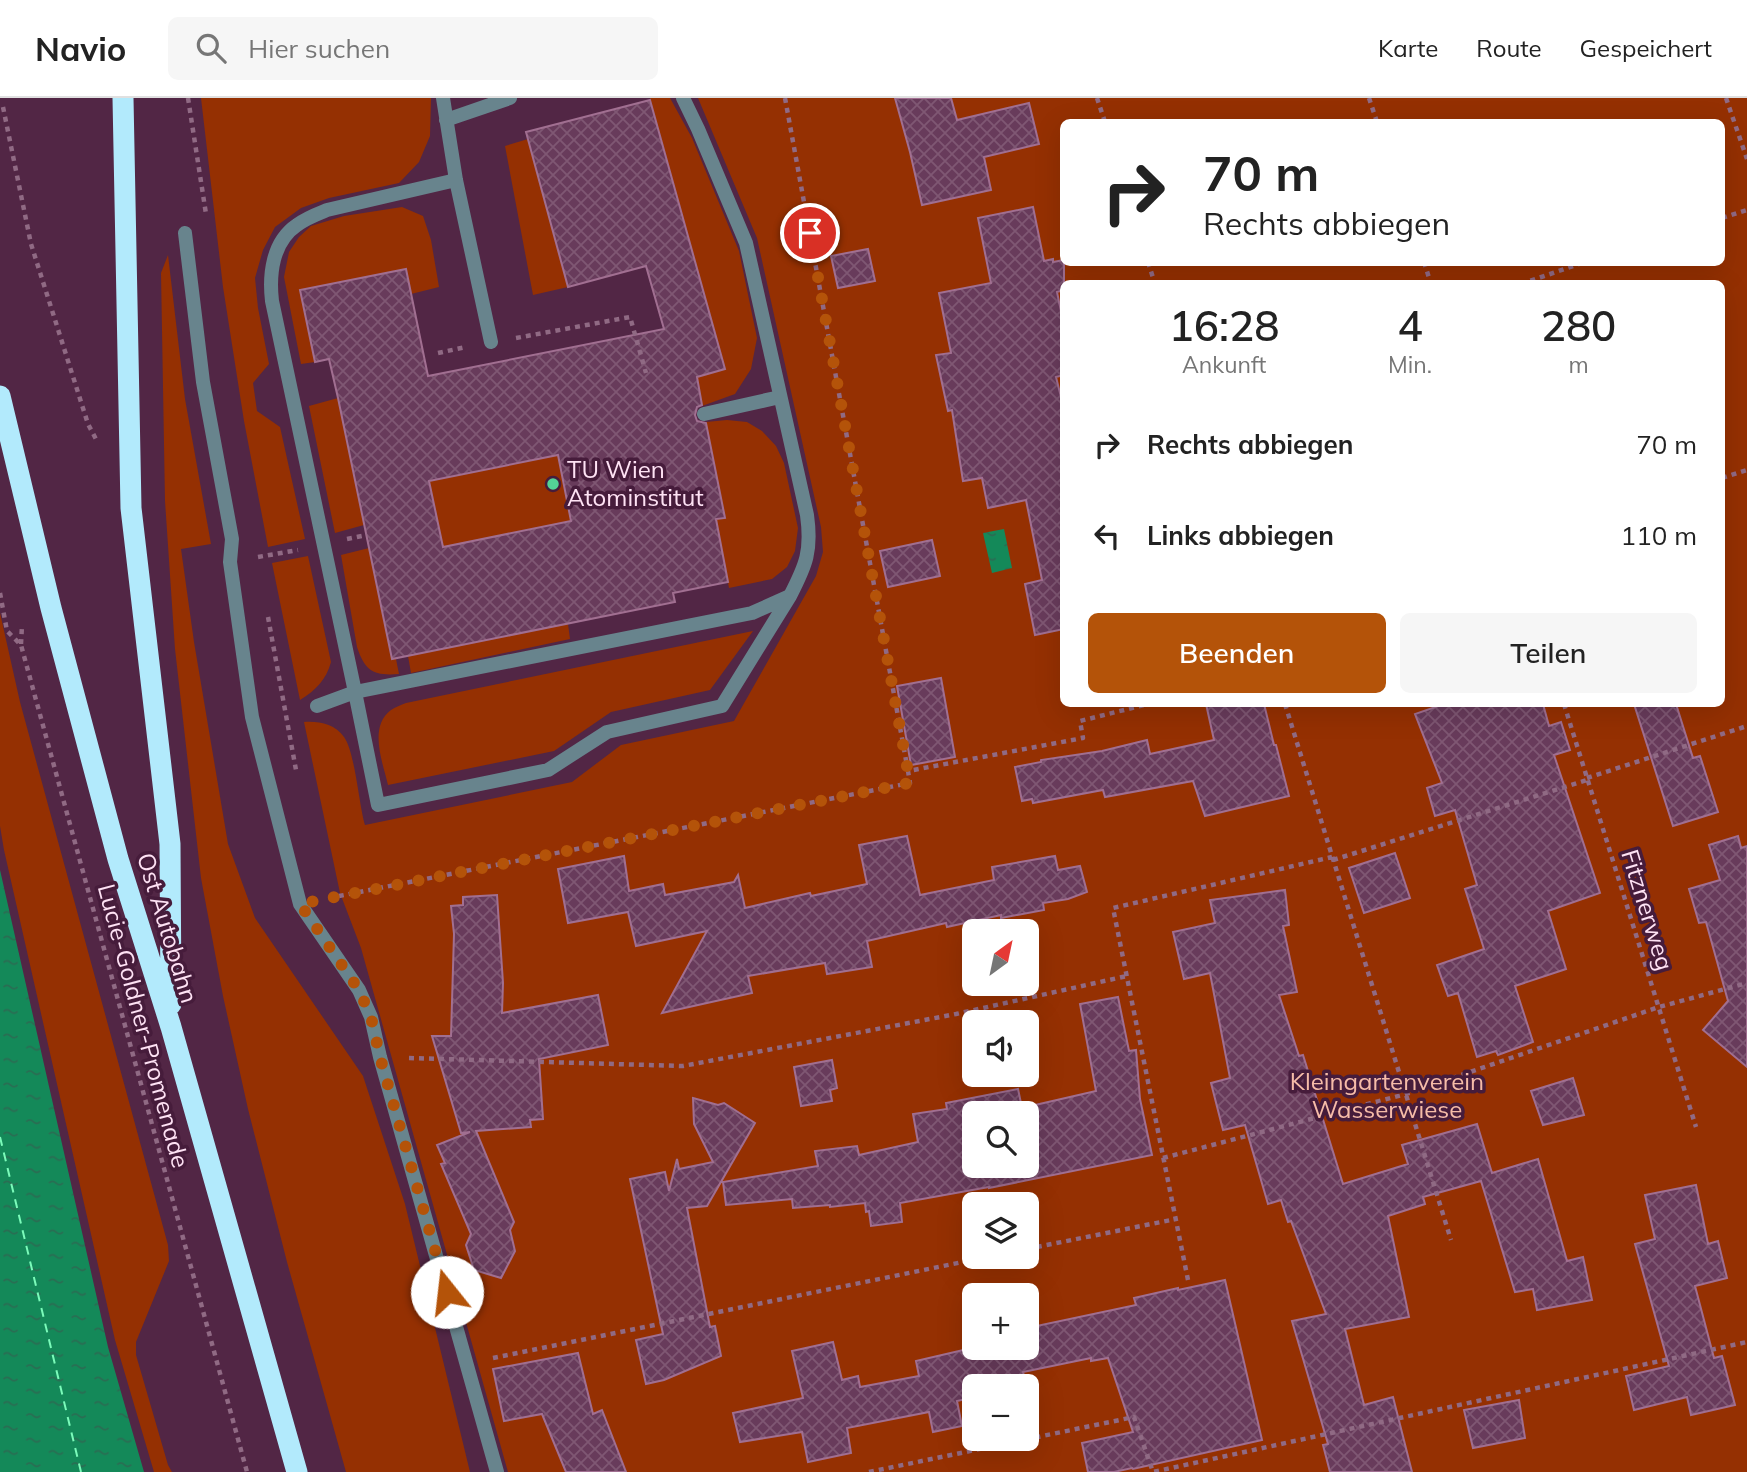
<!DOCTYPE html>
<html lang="de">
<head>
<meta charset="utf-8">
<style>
  :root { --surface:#fff; --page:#f6f6f6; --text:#222; --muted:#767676; --line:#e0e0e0; --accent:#b45309 }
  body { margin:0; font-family:Mulish,sans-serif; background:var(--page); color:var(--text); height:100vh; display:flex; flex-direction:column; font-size:26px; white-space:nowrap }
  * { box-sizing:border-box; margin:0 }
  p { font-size:23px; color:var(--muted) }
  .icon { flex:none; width:38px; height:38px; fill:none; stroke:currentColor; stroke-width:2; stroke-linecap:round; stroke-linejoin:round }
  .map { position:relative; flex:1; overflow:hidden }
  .side { position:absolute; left:1060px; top:182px; width:665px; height:427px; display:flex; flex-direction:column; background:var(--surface); border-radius:10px; box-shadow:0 7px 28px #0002 }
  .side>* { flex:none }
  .guide { position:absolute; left:1060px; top:21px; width:665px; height:147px; border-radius:10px; box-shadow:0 7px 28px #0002; background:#fff; color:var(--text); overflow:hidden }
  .needle { width:46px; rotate:33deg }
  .controls { position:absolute; left:962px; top:821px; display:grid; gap:14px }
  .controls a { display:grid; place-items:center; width:77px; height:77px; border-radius:10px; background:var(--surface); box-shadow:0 7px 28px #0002; font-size:35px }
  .pin { position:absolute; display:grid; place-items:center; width:60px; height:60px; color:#fff; margin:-30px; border:4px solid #fff; border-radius:50%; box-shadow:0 2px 7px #0007 }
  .me { position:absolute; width:77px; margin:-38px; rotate:344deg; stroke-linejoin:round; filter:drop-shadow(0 0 5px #0008) }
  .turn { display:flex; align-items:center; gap:24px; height:147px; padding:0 28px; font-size:32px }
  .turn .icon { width:91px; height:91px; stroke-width:2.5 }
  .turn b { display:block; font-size:49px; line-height:60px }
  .eta { display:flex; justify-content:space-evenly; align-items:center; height:119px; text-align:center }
  .eta b { font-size:42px; font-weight:600; line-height:49px }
  .button { display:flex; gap:14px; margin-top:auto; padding:14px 28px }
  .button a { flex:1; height:80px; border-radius:10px; background:var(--accent); color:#fff; font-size:28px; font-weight:600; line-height:80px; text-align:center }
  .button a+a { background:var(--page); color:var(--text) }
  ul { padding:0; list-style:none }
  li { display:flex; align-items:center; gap:21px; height:91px; padding:0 28px }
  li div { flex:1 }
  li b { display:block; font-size:26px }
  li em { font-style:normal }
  header { display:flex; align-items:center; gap:42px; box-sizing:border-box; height:98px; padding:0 35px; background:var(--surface); border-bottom:2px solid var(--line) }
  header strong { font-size:33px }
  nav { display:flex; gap:38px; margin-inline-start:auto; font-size:24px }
  .search { width:490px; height:63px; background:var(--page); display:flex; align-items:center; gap:18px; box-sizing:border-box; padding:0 24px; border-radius:10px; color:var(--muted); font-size:26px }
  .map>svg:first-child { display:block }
  .green { fill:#953002; fill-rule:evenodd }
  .water { fill:url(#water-ripples) }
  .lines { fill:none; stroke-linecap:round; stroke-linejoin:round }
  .ferry { stroke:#7bfbba; stroke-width:2; stroke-dasharray:9 7; stroke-linecap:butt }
  .building { fill:url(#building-cross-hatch); stroke:#a16f91; stroke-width:2; fill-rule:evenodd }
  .path { stroke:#906a84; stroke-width:4.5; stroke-dasharray:5 5; stroke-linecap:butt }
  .service { stroke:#68848d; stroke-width:14 }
  .minor { stroke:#68848d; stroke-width:14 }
  .motorway { stroke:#b2eafc; stroke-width:21 }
  .route { stroke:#b45309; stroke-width:12; stroke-dasharray:0 21.6 }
  .poi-dot { fill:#53d396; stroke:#461c3b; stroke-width:2.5 }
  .labels { text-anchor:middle; stroke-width:7; stroke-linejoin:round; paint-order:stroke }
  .poi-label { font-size:24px; fill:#fee2f4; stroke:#461c3b; text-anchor:start }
  .street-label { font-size:24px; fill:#fee2f4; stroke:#461c3b }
  .park-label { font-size:24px; fill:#f6bca8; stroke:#461c3b }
</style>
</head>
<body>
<header>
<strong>Navio</strong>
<div class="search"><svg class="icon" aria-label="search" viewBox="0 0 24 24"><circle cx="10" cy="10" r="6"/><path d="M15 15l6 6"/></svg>Hier suchen</div>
<nav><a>Karte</a><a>Route</a><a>Gespeichert</a></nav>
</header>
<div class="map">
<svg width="1747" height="1374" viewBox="0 0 1747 1374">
  <defs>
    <pattern id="water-ripples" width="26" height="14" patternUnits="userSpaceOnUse" patternTransform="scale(1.75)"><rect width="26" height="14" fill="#148959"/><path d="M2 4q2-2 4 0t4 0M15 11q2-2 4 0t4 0" fill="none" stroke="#2a6d53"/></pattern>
    <pattern id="building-cross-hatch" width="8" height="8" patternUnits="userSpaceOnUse" patternTransform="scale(1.75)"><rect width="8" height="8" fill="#683b5b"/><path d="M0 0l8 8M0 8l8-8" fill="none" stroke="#7f5773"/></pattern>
  </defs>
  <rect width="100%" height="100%" fill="#522645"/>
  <path class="green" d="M201,0h230l-1,38 -11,26 -20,21 -70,15 -28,10 -26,19 -12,23 -8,28 3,30 11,56 -16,19 4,28 23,16 25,112 -37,8 -24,-126 -21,-134z
    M650,0h20l22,40 47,113 18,87 -6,31 -16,25 -33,12 -2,-13 -21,-12 46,-12z
    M698,0h1049v1374h-1239l-147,-524 -21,-55 -36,-171c15,-1 31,2 40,15 11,15 15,68 21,88l207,-43 49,-37 113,-24 82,-145 7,-24 -2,-25 -64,-289zM1064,24h658v140h-658zM1064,186h658v420h-658zM975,833h52v53h-52zM975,924h52v52h-52zM975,1015h52v53h-52zM975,1106h52v52h-52zM975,1197h52v53h-52zM975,1288h52v52h-52z
    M528,41l40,148 -35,8 -28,-149z
    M402,109l21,9 8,24 8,47 -28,7 -5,-25 -106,21 15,72 -14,2 -17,-87 5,-25 10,-15 12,-11 33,-10z
    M168,157l17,144 26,145 -30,5 13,93 34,202 27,74 108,158 42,128 65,268h-124l-59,-210 -39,-153 -25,-113 -22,-118 -26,-229 -10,-148 -4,-228z
    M338,300l26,127 -29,8 -26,-127z
    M727,322l20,2 15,9 14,15 8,17 14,65 -3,23 -8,16 -15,12 -43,9 -13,-69 9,-2 -19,-95z
    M558,357l13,66 -128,26 -14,-66z
    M369,450l23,111h4l3,15c-26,2 -34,-3 -42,-27l-16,-92z
    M308,458l23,106c-5,18 -15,28 -31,38l-28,-137z
    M0,515l20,89 148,543 1,16 -33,81v13l32,110 4,7h-18l-39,-132 -111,-490 -4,-24z
    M568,526l2,15 -159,34 -3,-17z
    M753,533l-43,59 -99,22 -57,39 -166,34c-5,-22 -20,-58 3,-75 4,-3 10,-5 15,-7z"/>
  <path class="water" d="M1004,431l8,39 -20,5 -9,-40z
    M0,772l108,477 36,125h-144z"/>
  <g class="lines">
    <path class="ferry" d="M0,1039l81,335"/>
  </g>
  <path class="building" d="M895,0h56l6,22 72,-17 10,41 -55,13 7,33 -69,15 -12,-53z
    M650,2l75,269 -28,8 5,28 -5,2 -2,8 2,6 9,2 19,95 -9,1 12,63 -55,11 2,9 -283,57 -54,-261 -9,-39 -14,3 -15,-72 106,-21 22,107 236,-47 -18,-63 -78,21 -42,-155zM558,357l13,66 -128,26 -14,-66z
    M1033,109l11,54 9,-2v3l11,-2v30l-7,2 7,34v49l-8,2 8,32v220l-29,6 -10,-51 17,-4 -16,-80 -38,8 -6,-30 -19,3 -11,-71 -4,1 -12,-56 15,-2 -12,-60 52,-10 -13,-65z
    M868,151l7,32 -37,7 -7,-32z
    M932,442l8,36 -52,11 -8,-36z
    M941,580l14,79 -44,8 -14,-79z
    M1206,606h58l10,41h2l13,51 -84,20 -12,-35 -88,16 -2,-7 -70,13 -1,-4 -10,2 -7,-34 26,-5v-2l61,-9 45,-11 3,14 64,-14z
    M1444,606h99l6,22 12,-4 9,28 -16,5 46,138 -52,18 18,58 -51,17 18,56 -35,13 -2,-4 -19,6 -19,-64 -10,3 -11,-31 47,-16 -19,-60 12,-4 -22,-75 -20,6 -8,-28 15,-5 -27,-69z
    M1634,606h42l17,54 7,-2 18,56 -45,14z
    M907,738l13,59 74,-15 -2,-13 63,-11 3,14 22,-4 7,26 -19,7 -25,4 1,7 -43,8v-3l-54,12 -1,-4 -79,18 5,26 -45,7 -2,-11 -77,13 4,17 -90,20 45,-82 -71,15 -8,-34 -60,11 -10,-54 66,-13 5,35 34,-7 2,11 69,-13 4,-7 7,33 65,-15 1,3 56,-12 -8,-39z
    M1738,738l3,12 6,-2v221l-44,-37 25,-29 -22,-79 -7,1 -10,-34 31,-9 -11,-35z
    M1395,755l15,45 -46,15 -15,-45z
    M1285,792l4,35 -6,1 14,66 -18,3 20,61 4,-1 40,129 65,-20 -6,-19 75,-21 15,49 46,-14 29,102 16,-4 9,43 -55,10 -4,-21 -18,3 -34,-111 -58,16 2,7 -37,12 21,101 -64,12 19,76 29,-8 19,75h-82l-7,-27 5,-1 -36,-123 34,-7 -35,-93 -3,1 -7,-22 -13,4 -23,-79 -22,5 -12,-47 19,-5 -20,-105 -26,6 -11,-47 42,-9 -5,-23z
    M497,797l6,88 -1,30 96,-18 10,50 -69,14 4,60 -13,1 1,7 -55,4 38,91 -4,8 5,21 -14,27 -27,-8 -8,-25 5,-11 -30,-70 4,-1 -8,-18 33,-13 -9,1 -29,-97h19l3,-102 -3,-28 12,-1v-8z
    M1118,899l11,54 7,-1 4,49 12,56 -163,33v-1l-89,16 2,19 -31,4 -2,-15 -3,1 -1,-9 -35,4v-2l-37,3 -1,-9 -66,6 -3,-23 95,-16 -3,-15 42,-5 2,9 59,-13 -5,-28 34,-5 -1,-6 72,-14 4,19 74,-17 -16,-87zM975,1015h52v53h-52z
    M832,962l5,28 -7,2 2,11 -31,5 -7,-39z
    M1573,980l11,37 -41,10 -12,-34z
    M693,1000l25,7 6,-2 31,20 -48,83 -20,2 23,119 5,-1 6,30 -57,24 -18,4 -10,-44 27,-6 -33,-155 35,-7 4,19 8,-32 2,10 34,-7 -19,-38z
    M1696,1087l12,59 10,-3 9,37 -32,8 19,72 8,-2 13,49 -44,10 -4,-18 -53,13 -8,-34 43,-10 -34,-122 20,-5 -10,-44z
    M1225,1182l37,160 -129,29 -1,-1 -18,4h-26l-6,-29 51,-11 -25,-74 -17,3v-3l-68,14 4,14h-52v11l-18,4 5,25 -29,6 -4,-20 -82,16 4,25 -43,9 -6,-30 -62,10 -7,-29 70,-15 -11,-47 41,-9 9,38 16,-4 2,11 59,-11 -3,-15 56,-13 -3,-16 6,-2v18h52v-20l109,-23 -2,-7 44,-10v2z
    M578,1255l15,61 9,-4 24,62h-60l-24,-58 -38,7 -11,-52z
    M1519,1302l6,38 -52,10 -9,-38z"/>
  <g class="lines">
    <path class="path" d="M188,0l18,116
      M785,0l123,673 175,-33 -3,-17 68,-17
      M1097,0l8,24
      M1369,0l8,24
      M1726,0l21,61
      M3,9l28,137 57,180 9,17
      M1722,120l25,-8
      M1148,164l7,22
      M1424,164l7,22
      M1521,186l64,-22
      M516,240l114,-21 16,56
      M438,255l28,-6
      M1722,380l25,-8
      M347,441l20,-4
      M258,459l40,-7
      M0,495l7,38 14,14 226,827
      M268,519l28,153
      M21,546l1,-19
      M1285,606l166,536
      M1564,606l132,423
      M1587,680l160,-52
      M1333,762l254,-80
      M329,800l581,-115 -2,-12
      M409,960l274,8 273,-52 171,-38
      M1163,1060l243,-64 253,-87 88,-24
      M1027,1151l149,-30
      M1188,1182l-75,-372 219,-51
      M493,1260l499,-102
      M869,1374l265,-55 19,55 594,-130"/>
    <path class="service" d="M443,0l13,82 35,162
      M446,22l64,-22
      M456,82l-129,30c-10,4 -21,8 -30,15 -25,17 -28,50 -25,76l83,391 397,-79 38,-17c16,-31 22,-45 17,-81l-61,-272 -48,-114 -15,-31
      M704,316l76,-17
      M317,608l38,-14 23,113 170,-35 59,-38 115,-26 68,-110"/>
    <path class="minor" d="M185,135l18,149 29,157 -2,23 22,155 48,187 59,86 12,27 9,40 117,415"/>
    <path class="motorway" d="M123,0l8,410 39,336 1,160
      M0,298l51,212 67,251 53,168 126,445"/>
  </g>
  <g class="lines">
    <path class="route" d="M447,1194l-67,-235 -9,-40 -12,-27 -59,-86 610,-121 -100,-550"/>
  </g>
  <circle class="poi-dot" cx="553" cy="386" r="7"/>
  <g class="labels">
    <g class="poi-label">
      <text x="567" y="380">TU Wien<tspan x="567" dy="28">Atominstitut</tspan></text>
    </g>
    <g class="street-label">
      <text transform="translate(1647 812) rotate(73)" y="8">Fitznerweg</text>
      <text transform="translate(167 830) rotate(73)" y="8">Ost Autobahn</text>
      <text transform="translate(143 928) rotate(75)" y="8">Lucie-Goldner-Promenade</text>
    </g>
    <g class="park-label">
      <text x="1387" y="992">Kleingartenverein<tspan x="1387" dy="28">Wasserwiese</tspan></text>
    </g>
  </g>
</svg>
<div class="controls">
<a><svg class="needle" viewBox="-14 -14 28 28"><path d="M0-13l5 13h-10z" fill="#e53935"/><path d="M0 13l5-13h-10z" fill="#767676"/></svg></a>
<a><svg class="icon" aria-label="sound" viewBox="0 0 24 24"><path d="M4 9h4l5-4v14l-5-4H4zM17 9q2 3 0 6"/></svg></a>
<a><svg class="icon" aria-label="search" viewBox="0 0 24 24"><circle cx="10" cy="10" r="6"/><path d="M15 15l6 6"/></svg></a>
<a><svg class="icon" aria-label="layers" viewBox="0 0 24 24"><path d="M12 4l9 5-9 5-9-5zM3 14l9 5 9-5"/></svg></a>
<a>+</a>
<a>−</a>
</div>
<div class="pin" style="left:810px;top:135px;background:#d93025"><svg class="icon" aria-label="arrive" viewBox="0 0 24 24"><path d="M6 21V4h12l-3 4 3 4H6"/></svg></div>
<svg class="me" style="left:447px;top:1194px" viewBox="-20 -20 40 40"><circle r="19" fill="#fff"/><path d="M0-13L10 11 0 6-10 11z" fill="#b45309"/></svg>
<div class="guide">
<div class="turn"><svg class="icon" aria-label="right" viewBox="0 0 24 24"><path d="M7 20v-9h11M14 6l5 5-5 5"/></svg><div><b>70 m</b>Rechts abbiegen</div></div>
</div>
<section class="side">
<div class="eta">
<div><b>16:28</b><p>Ankunft</p></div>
<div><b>4</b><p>Min.</p></div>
<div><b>280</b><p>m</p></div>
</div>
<ul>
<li><svg class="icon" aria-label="right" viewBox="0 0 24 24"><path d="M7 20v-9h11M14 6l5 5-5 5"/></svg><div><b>Rechts abbiegen</b></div><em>70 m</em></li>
<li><svg class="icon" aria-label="left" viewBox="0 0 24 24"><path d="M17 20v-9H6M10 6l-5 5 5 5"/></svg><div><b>Links abbiegen</b></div><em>110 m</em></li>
</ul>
<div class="button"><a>Beenden</a><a>Teilen</a></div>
</section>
</div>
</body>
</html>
